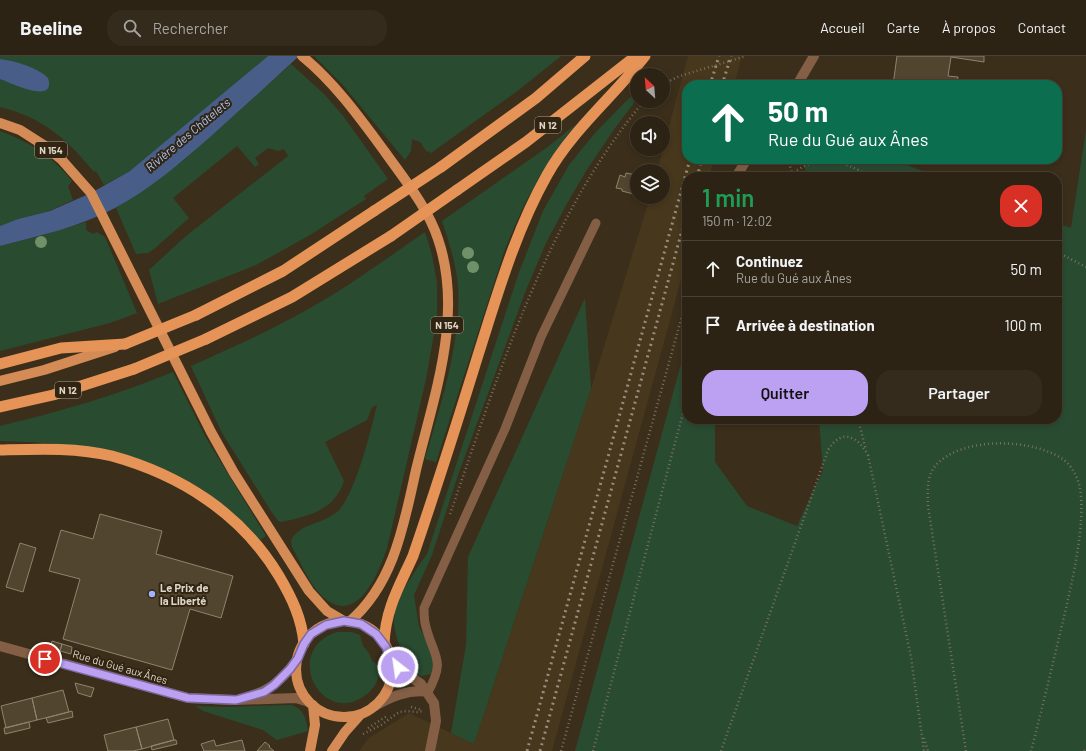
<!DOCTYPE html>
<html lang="fr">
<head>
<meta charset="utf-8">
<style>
  :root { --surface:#2c2314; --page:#342b1d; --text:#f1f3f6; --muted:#a6a4a0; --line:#484034; --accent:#bca0f2 }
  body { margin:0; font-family:Barlow,sans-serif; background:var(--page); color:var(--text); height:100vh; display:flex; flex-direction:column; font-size:15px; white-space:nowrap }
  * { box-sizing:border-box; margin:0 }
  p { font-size:13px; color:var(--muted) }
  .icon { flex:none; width:22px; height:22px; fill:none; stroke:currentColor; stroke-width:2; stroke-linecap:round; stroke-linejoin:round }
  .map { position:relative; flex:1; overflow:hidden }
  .sheet { position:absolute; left:682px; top:116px; width:380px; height:252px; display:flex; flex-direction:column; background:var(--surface); border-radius:16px; box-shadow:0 2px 6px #0003,0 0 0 1px var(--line) }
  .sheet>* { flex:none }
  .hud { position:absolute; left:682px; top:24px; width:380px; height:84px; border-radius:16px; box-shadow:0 2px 6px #0003,0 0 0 1px var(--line); background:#0b6e4f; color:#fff; overflow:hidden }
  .needle { width:26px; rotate:334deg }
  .tools { position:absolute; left:630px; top:12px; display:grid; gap:8px }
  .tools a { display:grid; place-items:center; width:40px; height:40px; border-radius:50%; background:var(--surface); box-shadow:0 2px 6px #0003,0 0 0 1px var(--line); font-size:20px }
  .pin { position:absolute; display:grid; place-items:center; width:34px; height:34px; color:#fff; margin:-17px; border:2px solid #fff; border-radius:50%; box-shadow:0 1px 4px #0007 }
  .me { position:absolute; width:44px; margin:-22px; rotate:330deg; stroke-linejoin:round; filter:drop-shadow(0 0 3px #0008) }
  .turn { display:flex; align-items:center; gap:14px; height:84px; padding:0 20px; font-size:18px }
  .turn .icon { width:52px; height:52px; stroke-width:2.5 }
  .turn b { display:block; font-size:28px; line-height:34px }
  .round { display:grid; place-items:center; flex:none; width:42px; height:42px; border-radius:16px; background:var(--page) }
  .overview { display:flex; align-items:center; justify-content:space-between; height:68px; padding:0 20px }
  h1 { font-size:24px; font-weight:600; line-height:30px; color:#1e9e55 }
  .primary-button { display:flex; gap:8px; margin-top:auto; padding:8px 20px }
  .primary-button a { flex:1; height:46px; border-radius:16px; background:var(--accent); color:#111; font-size:16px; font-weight:600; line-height:46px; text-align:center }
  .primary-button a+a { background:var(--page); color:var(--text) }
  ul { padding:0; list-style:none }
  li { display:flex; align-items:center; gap:12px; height:56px; padding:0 20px; border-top:1px solid var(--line) }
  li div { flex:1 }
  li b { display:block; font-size:15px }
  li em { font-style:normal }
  header { display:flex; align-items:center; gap:24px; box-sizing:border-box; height:56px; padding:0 20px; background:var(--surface); border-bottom:1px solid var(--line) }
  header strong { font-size:19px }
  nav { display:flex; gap:22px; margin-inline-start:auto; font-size:14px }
  .search { width:280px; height:36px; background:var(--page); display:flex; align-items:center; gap:10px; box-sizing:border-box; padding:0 14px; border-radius:16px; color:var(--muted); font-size:15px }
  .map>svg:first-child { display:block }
  .built { fill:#47371c }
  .green { fill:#294c31 }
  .water { fill:#485d88 }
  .building { fill:#524530; stroke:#90826c }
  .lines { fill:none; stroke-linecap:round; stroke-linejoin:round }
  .path { stroke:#7a705f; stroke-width:2.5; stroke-dasharray:1 3; stroke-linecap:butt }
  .service { stroke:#845f46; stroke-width:9 }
  .minor { stroke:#845f46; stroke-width:10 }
  .primary { stroke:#d58b55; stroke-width:10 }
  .trunk { stroke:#e59357; stroke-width:11 }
  .rail { stroke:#978e7f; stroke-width:3; stroke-dasharray:2 4; stroke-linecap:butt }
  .path-bridge { stroke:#7a705f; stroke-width:2.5; stroke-dasharray:1 3; stroke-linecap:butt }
  .trunk-bridge { stroke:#e59357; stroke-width:11 }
  .tree { fill:#6f9069 }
  .route-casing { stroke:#7a689d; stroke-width:10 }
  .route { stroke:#bca0f2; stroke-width:7 }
  .poi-dot { fill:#a2b2fd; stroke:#312511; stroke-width:1.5 }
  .labels { text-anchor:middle; stroke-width:4; stroke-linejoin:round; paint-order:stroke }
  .shield { fill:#312511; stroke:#a9a192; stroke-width:1 }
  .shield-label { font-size:10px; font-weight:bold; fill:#ddd6ca }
  .poi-label { font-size:11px; font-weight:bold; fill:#ddd6ca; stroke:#312511; text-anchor:start }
  .street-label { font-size:11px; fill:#ddd6ca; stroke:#312511 }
  .water-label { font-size:12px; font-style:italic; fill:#acc7ff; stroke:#312511 }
</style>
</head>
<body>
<header>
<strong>Beeline</strong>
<div class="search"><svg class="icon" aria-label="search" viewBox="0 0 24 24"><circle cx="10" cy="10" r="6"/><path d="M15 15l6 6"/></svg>Rechercher</div>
<nav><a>Accueil</a><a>Carte</a><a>À propos</a><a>Contact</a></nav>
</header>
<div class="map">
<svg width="1086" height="695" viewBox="0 0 1086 695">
  <rect width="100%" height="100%" fill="#3b2f1b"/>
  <path class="built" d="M688,0h54l-8,29h-47v74h27l-5,18h-22v81l-135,493h-193l10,-13 40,-25 65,31 117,-355 59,-192h13v-26h-6z"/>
  <path class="green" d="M0,0h268l-129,109 -9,6 -26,14 -8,-14 -2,1c-27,-33 -52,-55 -94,-65z
    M314,0h247l-41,33 -89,64 -2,-2 -2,1 -7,-10 -8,-3 -1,12 -6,9 -62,-75z
    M291,8l33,30 20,23 44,62 -24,17 2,3 -56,36 -54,30 -98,39 -9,-34 37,-34 102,-80 -4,-7 -6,2 -10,-3 -13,10 4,6 -4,3 -18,-21 -64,52 16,20 -35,31 -6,4 -12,1 -20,-46 32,-22 36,-26z
    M637,34v9l-22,29 -29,43 -21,36 -19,36 -20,47 -68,185 -26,80 -18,40 5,32 9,16 6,22 -3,9 -10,2 -10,-4c-6,-13 -18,-38 -17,-52 2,-24 20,-47 33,-66l91,-279 25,-64 26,-46 26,-32z
    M575,69c-32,39 -53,81 -71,127l-68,210 -11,-3c15,-52 37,-119 33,-173 -2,-23 -9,-44 -16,-65l107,-75z
    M1086,74v621h-511l112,-409v77h28v43l32,44 50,20 26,-56 -4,-51h238v-196l14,5z
    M0,75c29,11 52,25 72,50l-4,5 5,14 -24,11 -31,8 -18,7z
    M804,103h87l47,18h-132z
    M86,166v8l7,4 4,-2 8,5 32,76 -27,10 -110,28v-105l37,-9z
    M425,176l7,23 5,28v34l-11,62 -39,169c-9,27 -31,81 -66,47 -13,-13 -20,-32 -29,-48l-1,-7c9,-17 32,-16 46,-28 18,-16 34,-82 40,-107l-5,2 -5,13 -42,22 19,39c-10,30 -35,35 -63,41l-3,-1 -7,-10 -49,-78 -31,-67c47,-21 94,-42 138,-69 33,-20 64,-43 96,-65z
    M585,242l6,91 -117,355 -23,-11 15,-88 2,-88z
    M173,316l33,66 60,98 -6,4c-72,-81 -156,-97 -260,-99v-15c59,-14 117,-31 173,-54z
    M337,576h15l8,3 3,11 6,7 3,8 8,5c0,13 -6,24 -17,31 -43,28 -81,-47 -26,-65z
    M291,649c13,4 15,13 17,26l-31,9 -14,-10 -60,-19 -7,-5 28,1z"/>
  <path class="water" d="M268,0h31c-30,28 -60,55 -90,82 -29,25 -60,52 -94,70 -36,19 -76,28 -115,38v-20l18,-7 32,-8 41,-18 39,-22z
    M0,3c15,2 37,8 48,19 9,28 -39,4 -48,1z"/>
  <path class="building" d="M897,0h87v6l-33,-5 -3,19 10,1 -1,8h-64z
    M626,117l11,2v20l-15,-4v-2l-6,-1 4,-13 5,2z
    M100,458l62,17 -6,23 77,22 -12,42 -31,-9 -18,61 -109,-31 17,-60 -31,-8 12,-41 32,9z
    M20,487l16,5 -13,44 -17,-5z
    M52,585l10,3 -2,7 -10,-3z
    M62,588l10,3 -1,7 -11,-3z
    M75,627l19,5 -3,9 -13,-4z
    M63,634l6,22 -32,8 -5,-22z
    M32,642l5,22 -31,8 -5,-22z
    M72,655l1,6 -25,6 -2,-5z
    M168,663l6,21 -32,9 -6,-22z
    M29,666l1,6 -25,6 -1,-6z
    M136,671l6,22 -9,2h-25l-4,-16z
    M174,684h2l1,4 -25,6 -1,-4z
    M214,684l2,6 26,-6 3,11h-41l-3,-7z
    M265,686l5,4 -1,1 5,4h-17z"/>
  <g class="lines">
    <path class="path" d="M788,103l5,18
      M787,121c32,-24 51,-19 84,0
      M1057,196l29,15
      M858,363l8,31
      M868,399l43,202 13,94
      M450,458c50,-143 95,-294 194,-413
      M411,651l11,3
      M368,672l19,-12
      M363,678l18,-9 18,-13 7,-1 11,1 6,-1
      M924,682l4,13
      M561,695l126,-453
      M593,695l94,-353
      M721,695l107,-301c14,-22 29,-14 40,5
      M966,695l-38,-245c0,-14 -2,-30 8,-41 27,-29 97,-27 128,-5 8,6 14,18 16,28 6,38 -9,99 -18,137 -10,42 -20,84 -31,126
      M1084,695l2,-2"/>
    <path class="service" d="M428,636c18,-33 6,-34 -2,-65 -2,-6 -2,-13 -2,-19l81,-179 36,-92 55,-114"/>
    <path class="minor" d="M797,29l17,-29
      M736,121l11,-18
      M0,590l188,52 48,2 60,-2 13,4
      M391,605l11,10 19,13 13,19 2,18 -6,30
      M247,641c24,-6 38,-20 51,-39
      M373,651c17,-10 35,-18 55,-15"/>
    <path class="primary" d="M302,0c33,27 58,62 83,96 19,27 43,56 53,87 26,76 -4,156 -22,231 -12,54 -22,114 -67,152
      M0,67l20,7 25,16 16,13 30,34 120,239 23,41 75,118 18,20 17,10
      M0,325l44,-11 71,-23
      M296 613a48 48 0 1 1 96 0a48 48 0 1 1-96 0Z
      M310,695l5,-26 -2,-20
      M332,695l13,-19 16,-18"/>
    <path class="trunk" d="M441,111l95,-69 49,-42
      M457,134l69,-48 110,-86
      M196,259l87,-44 91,-60
      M206,283l86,-42 99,-61
      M0,308l61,-16 64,-4
      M0,351l53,-12 81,-26
      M0,394c36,-1 76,-3 112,6 69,19 130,58 167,120 13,22 23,43 25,68
      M384,587c2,-35 15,-56 29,-87 23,-67 45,-136 66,-204 19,-60 37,-122 68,-177 25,-45 67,-79 98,-119"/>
    <path class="rail" d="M710,29l9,-29
      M722,29l9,-29
      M697,121l5,-18
      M527,695l163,-592
      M540,695l147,-539"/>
    <path class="path-bridge" d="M663,28l17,-8 66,-20"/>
    <path class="trunk-bridge" d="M374,155l67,-44
      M391,180l66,-46
      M125,288l71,-29
      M134,313l72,-30"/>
  </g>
  <g class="tree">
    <circle cx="41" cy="186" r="6"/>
    <circle cx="468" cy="197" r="6"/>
    <circle cx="473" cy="211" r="6"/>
  </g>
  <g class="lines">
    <g class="route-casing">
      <path id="route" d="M45,603l143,39 48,2 28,-8 10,-7 16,-16 8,-11 6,-14 7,-10 15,-9 18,-4 17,3 15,10 10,13 5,14 7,6"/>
    </g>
    <use href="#route" class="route"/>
  </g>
  <circle class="poi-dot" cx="152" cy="538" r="4"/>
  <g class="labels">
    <g class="shield">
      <rect x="535" y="61" width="26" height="16" rx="3"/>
      <rect x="35" y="86" width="32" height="16" rx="3"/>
      <rect x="431" y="261" width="32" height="16" rx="3"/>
      <rect x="55" y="326" width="26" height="16" rx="3"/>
    </g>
    <g class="shield-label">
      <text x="548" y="73">N 12</text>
      <text x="51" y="98">N 154</text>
      <text x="447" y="273">N 154</text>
      <text x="68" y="338">N 12</text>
    </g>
    <g class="poi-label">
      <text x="160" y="536">Le Prix de<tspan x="160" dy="13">la Liberté</tspan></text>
    </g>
    <g class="street-label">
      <text transform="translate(120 611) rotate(16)" y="4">Rue du Gué aux Ânes</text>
    </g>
    <g class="water-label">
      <text transform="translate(188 79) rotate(-40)" y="4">Rivière des Châtelets</text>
    </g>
  </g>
</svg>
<div class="tools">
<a><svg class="needle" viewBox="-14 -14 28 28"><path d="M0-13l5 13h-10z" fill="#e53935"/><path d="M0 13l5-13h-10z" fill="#a6a4a0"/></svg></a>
<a><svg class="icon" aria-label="sound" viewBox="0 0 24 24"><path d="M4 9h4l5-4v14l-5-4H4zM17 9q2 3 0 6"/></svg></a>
<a><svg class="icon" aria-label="layers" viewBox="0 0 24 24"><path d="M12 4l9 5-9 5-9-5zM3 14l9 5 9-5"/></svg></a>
</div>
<div class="pin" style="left:45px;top:603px;background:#d93025"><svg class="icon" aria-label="arrive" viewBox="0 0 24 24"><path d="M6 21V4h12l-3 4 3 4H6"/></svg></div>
<svg class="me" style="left:398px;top:611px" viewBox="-20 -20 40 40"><circle r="17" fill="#bca0f2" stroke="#fff" stroke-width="3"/><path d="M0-11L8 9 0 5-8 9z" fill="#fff"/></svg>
<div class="hud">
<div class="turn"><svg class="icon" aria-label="ahead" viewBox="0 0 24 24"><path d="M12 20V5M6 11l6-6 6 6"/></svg><div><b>50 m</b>Rue du Gué aux Ânes</div></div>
</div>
<section class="sheet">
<div class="overview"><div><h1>1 min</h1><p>150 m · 12:02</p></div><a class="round" style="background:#d93025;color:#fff"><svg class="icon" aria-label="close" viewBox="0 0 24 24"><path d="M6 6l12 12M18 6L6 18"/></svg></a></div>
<ul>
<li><svg class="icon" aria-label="ahead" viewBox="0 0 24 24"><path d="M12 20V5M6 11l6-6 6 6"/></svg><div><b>Continuez</b><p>Rue du Gué aux Ânes</p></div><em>50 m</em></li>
<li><svg class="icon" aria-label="arrive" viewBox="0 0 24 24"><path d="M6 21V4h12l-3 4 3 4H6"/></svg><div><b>Arrivée à destination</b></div><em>100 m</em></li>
</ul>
<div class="primary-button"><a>Quitter</a><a>Partager</a></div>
</section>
</div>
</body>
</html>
